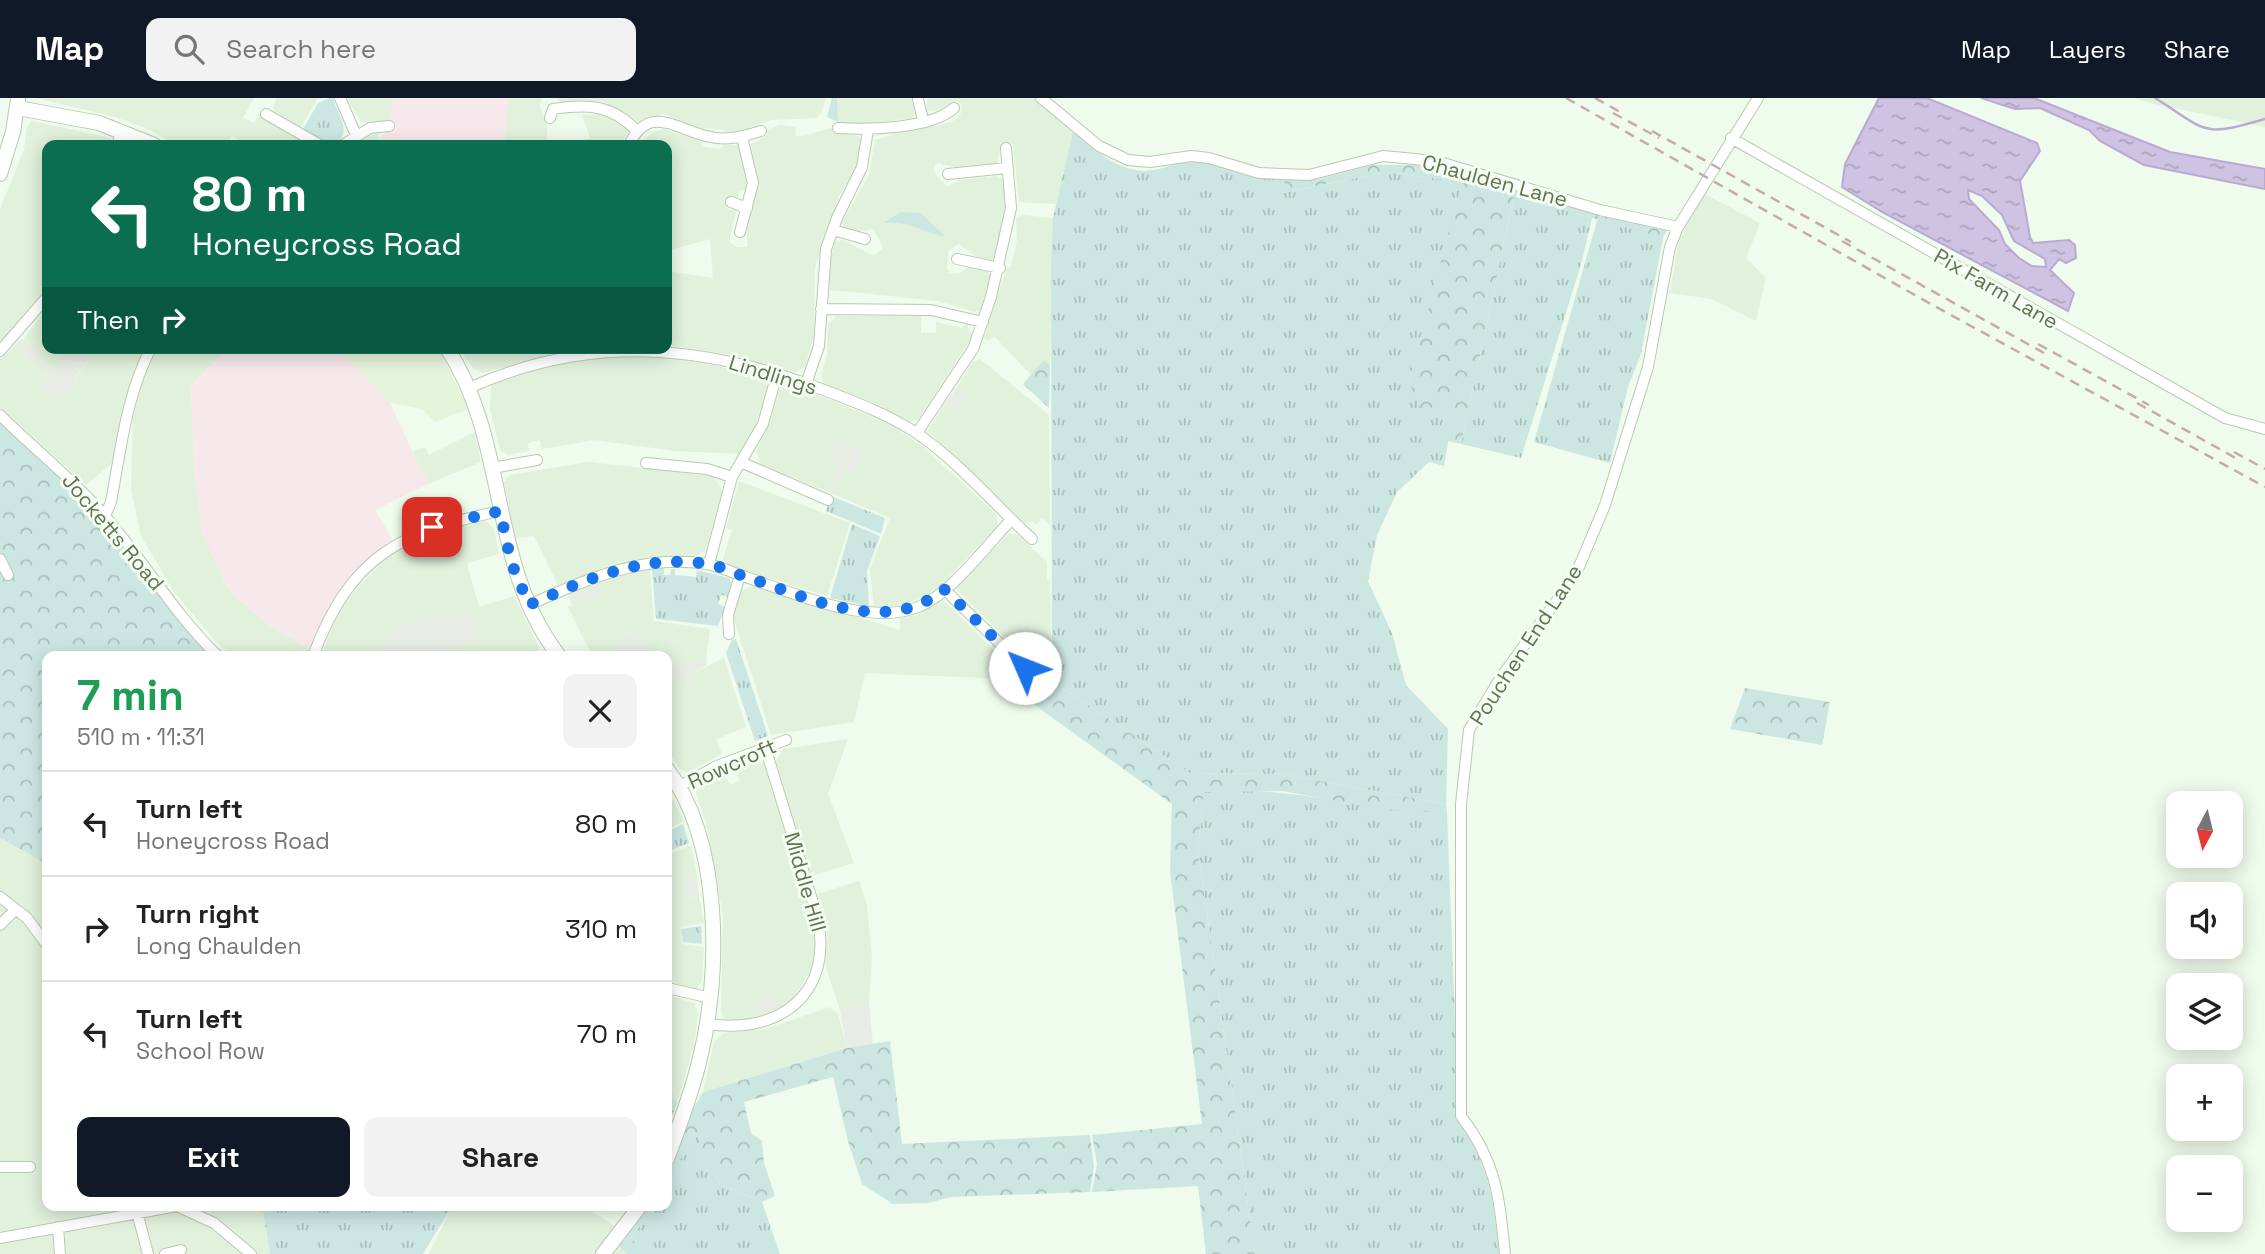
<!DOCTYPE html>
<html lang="en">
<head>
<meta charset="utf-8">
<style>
  :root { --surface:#fff; --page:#f2f2f2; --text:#222; --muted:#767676; --line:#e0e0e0; --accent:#111827 }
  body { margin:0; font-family:"Space Grotesk",sans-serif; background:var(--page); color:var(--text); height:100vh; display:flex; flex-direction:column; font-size:26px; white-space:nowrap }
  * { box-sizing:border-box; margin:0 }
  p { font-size:23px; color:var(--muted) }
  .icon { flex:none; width:38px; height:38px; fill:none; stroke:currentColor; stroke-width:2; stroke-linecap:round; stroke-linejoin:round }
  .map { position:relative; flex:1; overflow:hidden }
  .panel { position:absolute; left:42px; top:553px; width:630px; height:560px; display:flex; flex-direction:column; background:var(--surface); border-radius:14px; box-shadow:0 4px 18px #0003 }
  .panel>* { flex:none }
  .guide { position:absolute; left:42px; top:42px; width:630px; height:214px; border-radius:14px; box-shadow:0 4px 18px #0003; background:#0b6e4f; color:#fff; overflow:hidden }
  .needle { width:46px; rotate:187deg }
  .controls { position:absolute; left:2166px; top:693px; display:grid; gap:14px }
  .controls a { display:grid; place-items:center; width:77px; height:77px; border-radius:14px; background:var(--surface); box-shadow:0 4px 18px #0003; font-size:35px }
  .pin { position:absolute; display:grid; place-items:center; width:60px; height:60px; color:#fff; margin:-30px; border-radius:14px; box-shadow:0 4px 10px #0006 }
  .me { position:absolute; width:77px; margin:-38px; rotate:314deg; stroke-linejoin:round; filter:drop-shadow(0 0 5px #0008) }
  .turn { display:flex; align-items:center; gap:24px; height:147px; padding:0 35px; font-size:32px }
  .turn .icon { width:91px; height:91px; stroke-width:2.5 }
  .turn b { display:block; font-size:49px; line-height:60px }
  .then { display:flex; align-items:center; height:66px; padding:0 35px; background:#0003; gap:14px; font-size:26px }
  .round { display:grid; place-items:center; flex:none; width:74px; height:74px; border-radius:14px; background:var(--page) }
  .summary { display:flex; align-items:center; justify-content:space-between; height:119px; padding:0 35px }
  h1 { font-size:42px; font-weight:700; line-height:52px; color:#1e9e55 }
  .action { display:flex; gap:14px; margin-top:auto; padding:14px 35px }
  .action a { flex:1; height:80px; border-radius:14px; background:var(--accent); color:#fff; font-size:28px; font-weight:700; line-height:80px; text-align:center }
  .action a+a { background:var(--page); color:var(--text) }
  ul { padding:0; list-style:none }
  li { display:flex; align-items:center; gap:21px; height:105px; padding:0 35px; border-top:2px solid var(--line) }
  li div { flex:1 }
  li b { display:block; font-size:26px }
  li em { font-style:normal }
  header { display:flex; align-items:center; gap:42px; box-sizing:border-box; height:98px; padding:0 35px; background:var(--accent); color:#fff }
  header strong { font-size:33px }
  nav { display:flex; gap:38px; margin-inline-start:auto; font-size:24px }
  .search { width:490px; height:63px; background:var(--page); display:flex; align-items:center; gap:18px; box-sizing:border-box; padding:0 24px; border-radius:14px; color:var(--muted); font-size:26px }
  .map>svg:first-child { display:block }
  .residential { fill:#e1f1dc }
  .commercial { fill:#e7f4dc }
  .industrial { fill:#e7ede4 }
  .education { fill:#f7e9eb }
  .grass { fill:url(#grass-tufts) }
  .forest { fill:url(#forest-crowns) }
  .water { fill:url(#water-ripples); stroke:#baaad3; stroke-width:2; fill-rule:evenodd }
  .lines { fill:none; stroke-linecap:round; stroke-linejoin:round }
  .stream { stroke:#baaad3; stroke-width:2.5 }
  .minor-casing { stroke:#b9c9b0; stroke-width:12 }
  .tertiary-casing { stroke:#b9c9b0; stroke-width:16 }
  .minor { stroke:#fff; stroke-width:10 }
  .tertiary { stroke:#fff; stroke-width:14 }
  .rail { stroke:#c4abb1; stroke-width:2.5; stroke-dasharray:10 7; stroke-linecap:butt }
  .route { stroke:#1a73e8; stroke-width:12; stroke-dasharray:0 21.6 }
  .labels { text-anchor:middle; stroke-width:6; stroke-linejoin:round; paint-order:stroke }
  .street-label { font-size:21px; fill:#607352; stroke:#f5fdf3 }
</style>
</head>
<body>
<header>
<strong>Map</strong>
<div class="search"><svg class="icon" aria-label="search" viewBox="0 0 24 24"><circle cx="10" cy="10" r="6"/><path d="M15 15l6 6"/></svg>Search here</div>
<nav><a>Map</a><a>Layers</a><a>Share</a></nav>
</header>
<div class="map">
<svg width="2265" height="1156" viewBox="0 0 2265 1156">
  <defs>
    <pattern id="grass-tufts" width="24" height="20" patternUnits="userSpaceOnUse" patternTransform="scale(1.75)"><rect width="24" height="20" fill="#cce7e2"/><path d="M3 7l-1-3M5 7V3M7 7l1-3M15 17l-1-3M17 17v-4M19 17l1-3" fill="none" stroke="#a9c0ba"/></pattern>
    <pattern id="forest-crowns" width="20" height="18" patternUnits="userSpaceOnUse" patternTransform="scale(1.75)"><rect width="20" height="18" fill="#cce7e2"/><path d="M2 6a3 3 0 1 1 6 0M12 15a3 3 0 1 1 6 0" fill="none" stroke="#a9c0ba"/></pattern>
    <pattern id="water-ripples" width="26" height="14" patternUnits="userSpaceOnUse" patternTransform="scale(1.75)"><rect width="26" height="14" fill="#cec3e2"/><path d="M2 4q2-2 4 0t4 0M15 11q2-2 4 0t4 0" fill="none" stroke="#aba3ba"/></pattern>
  </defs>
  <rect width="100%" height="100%" fill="#effbec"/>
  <path class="residential" d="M36,0h218l-11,20 11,5 5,-9 52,31h-64l-15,-9 -6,9h-50l-28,-16 -33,-12z
    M276,0h42l-18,30 -27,-18z
    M347,0h46l-2,23 -30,1z
    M508,0h34l-2,8 7,21v18h-43z
    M556,0h270l-5,15 -5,5 -45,2 -31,11 -15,1 -3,-3 -22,-1 -37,-14 -25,7 -35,-19 -23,-2 -18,3z
    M837,0h74l5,15 -5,5 -40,6 -33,-2z
    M927,0h111l35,33 -17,73 -37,-2 -6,-58 -12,-1 -4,22 -44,2 -15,-4 -4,3 1,8 12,13 12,-7 37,-4 9,5v30l-9,46 -6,4 -10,-2 -21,-15 -10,6 -2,19 3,4 9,1 9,-7 19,4 4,6 -10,32 -6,3 -37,-11 -108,-11v-27l5,-22 8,-1 31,16 8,-7 -1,-7 -9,-13 -17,3 -10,-4 -3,-6 27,-47 6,-35 55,-17 7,3 16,-5 8,-8 1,-8 -6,-4 -19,10 -10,-1z
    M2135,0h130v29l-115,-24z
    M605,16l23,16 -6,15h-54l22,-7 -8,-23z
    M32,23l79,17v7h-64v142l-47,55v-133l24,-59 3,-23z
    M780,27l16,2 -1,9h9l30,-9 -1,6 25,3 4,6 -5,25 -18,29 -24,72 -1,67 -9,32 -11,6 -68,-19 -59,-9v-74l46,7 -3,-39 -43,12v-106h-28l14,-13 11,-3 36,12 4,6 16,2 4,-4h15l9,35 -1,10h-7l-2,8 -9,-1 -4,8 3,4 8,1 -7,32 8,5h10v-24l10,-35 -6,-44 17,-9 -2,-5z
    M378,35l2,12h-26l7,-5z
    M1699,93l61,32 -14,35 20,20 -10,43 -44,-22 -42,-6 7,-45z
    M1022,117l31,3 -3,147 -6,-5 -13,15 -37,-39 -6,5 -4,-3 22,-69 5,-2 6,-27 -1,-21z
    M47,210v40h27l-19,22h-5l-29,-28z
    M837,218h84v17h15v-11l26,6 4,-5 7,13 -55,84 -8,1 -33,-17 -53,-20 -3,-10 6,-19 1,-31z
    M17,246l30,30 9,27 21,-18 -3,-4 25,-31h45l-13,31 -19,84 -26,22 -86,-78v-47z
    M158,250h69l-36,38 3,79 8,67 23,51 11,14 35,30 39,22 -3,7h-75l-14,-12 -44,-52 -33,-56 -10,-47 2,-71 9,-36z
    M459,250h103l-2,4 -77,21 -9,-4z
    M617,258l65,3 78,16 8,13 -15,44 -13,22 -64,-3 -82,-11 -52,9 -2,-9 -12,3 1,8 -21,4 -8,-4 -10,-42 1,-24 30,-11 58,-14z
    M980,261l69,56 1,111 -8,-8 -6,7 -4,-4 -6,3 -98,-93 17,-28 11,8 11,-15 -11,-7 17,-27z
    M792,286l99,41 31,21 75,69v12l-55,57 -18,13 -27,9h-23l-4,-37 20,-51 -57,-24 11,-27 -6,-6 1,5 -10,26 -68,-27 -5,-13 15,-32 8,-30z
    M475,334l6,30 -53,22 -16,-32 13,-5 4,8z
    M588,364l126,14 8,15 -16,59 -11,7h-46l-30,5 -61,23 -24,-49 -19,2 -11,-56 6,-7z
    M739,383l111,42 -23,73 -101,-32 -3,-5 9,-29 -6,-2z
    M485,422l9,9 5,25 -32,9 12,44 35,-11 25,51 -1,9h-217l16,-40 14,-21 34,-36 48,-26z
    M1010,435l8,2 29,27v18l3,1 1,75 -10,10 -8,-7 -3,4 -73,-73 3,-8z
    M650,471l4,52 56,8 -4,29 -39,7v-9h-21l5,-5 -20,-19 -12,24h-27l-24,-49 33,-13 -3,-13z
    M755,488l145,44v-12l17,-3 26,-15 67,66 -4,13 -141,-6 -11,49 -83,13 -38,-119 7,-25z
    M724,560l22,69 -30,12 6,15 -33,18 -9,-3 -13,-19v-66l24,-3v-7z
    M848,641l-20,55 26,69 -43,13 -35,-114 7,-13z
    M753,662l10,3 47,148 6,31 -4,25 -16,28 -15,14 -27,-7 5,17 -22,3 -11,-1 -5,-9 2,-97 -17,-93 -10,-29 2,-7 26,-14 6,13 10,-4 -5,-13z
    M667,690l17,33 -17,8z
    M0,740l47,26v342h215l8,48h-270z
    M691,747l6,31 -13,2 2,19 13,-1 5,27 -24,4 2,17 22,3 -2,34 -7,10 -28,-11v-125z
    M859,783l8,24 5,53 -3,44 -29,8 -15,-45 3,-27 -11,-44z
    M667,897l27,8 4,11 -4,32 -17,57 -10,-12z
    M830,909l8,7 9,34 -144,44 11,-50 10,-9 41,-4z
    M456,1108h128l38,25 12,23h-205l22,-46z"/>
  <path class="commercial" d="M337,250h101l31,61 -34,13 -13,-13 -32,-6z"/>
  <path class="industrial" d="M21,241l29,31h5l19,-22h25l-25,30 4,4 -22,19 -15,-15 6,-6v-6l-32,-29z
    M956,291l11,7 -11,15 -11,-8z
    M836,341l27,11 -8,22 -11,-4 -11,26 -4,-2 10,-29 -10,-6z
    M598,483l4,13 -30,11 -5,-12z
    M470,512l8,30 -62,16h-42l21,-29 43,-12 2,3z
    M631,534l20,19 -5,5h-27l-5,-6z
    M706,560l1,7 -16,9 1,7 -25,3v-19z
    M697,778l2,20 -13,1 -2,-20z
    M776,897l5,14 -22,10 -5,-17z
    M869,904l4,43 -26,3 -7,-38z"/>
  <path class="education" d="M393,0h115l-4,47h-124v-8l10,-8z
    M227,250h110l53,55 38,81 -53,26 18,30 -24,17 -23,25 -14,19 -22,48 -39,-22 -35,-30 -11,-14 -23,-51 -8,-67 -3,-79z"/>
  <path class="grass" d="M329,0h4c5,19 20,31 2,47h-9l-24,-14 16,-28z
    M832,0h5l1,24 -11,-5z
    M1073,33c21,19 48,44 80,39 14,-2 26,-9 42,-8 30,1 59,14 90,18l-2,13 103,-21 77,10 -54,199 44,34 -9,51 -15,-4 -32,30 -20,43 -9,46 24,52 14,52 42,44 -2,75 -164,-30 -92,-1 -138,-92 -1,-414 2,-49z
    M1514,98l78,22 -10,43 -61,197 -60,-14z
    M901,114l20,1 25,24c-26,-5 -32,-16 -63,-14z
    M1598,119l65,21 -22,116 -13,33 -18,76 -76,-21z
    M831,398l54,22 -4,16 -55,-23z
    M852,426l28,12 -13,35 2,35 -39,-8z
    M664,470v7h6l1,-6h4v6l21,2 1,-7 32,8 3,9 -4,10 -7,-2 -3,9 7,3 -7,19 -62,-7 -4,-50z
    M736,541l32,97 -13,5 -29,-88 6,-13z
    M1234,692c72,2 141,18 213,23l12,310c30,40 36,82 40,131h-244l-57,-405 6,-57z
    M683,726l6,19 -22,9v-20z
    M701,828l1,18 -19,-2 -2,-13z
    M695,1033l25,53 42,18 18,52h-134l-15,-16 23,-32h13v-22z
    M262,1108h194l-5,2 -28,46h-153z"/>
  <path class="forest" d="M1372,67h54l241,65 -4,8 -149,-42 -53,248 -13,-3 5,-26 -33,-7 -11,-27 53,-199 -76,-10 -104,21 3,-13 34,-1z
    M1044,262l6,5 -1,43 -26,-24z
    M0,323l101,96 112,139h-166v208l-47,-26z
    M1051,558l1,25 138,92 92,1 164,30 1,9 -64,-4 -101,-18 -78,1 -6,57 57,405h-49l-8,-68 -106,6 5,-28 -5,-29 110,-11 -32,-252 2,-68 -165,-119 -1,-6h23z
    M1745,590l85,14 -8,43 -92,-16z
    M890,943l12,103 188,-9 4,31 -4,26 -139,5 -23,6 -35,1 -31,-20 -14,-43 -15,-64 -89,25 7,31 11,8 2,22 11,33 -13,6 -42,-18 -25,-52 -28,52c0,-32 20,-65 36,-92l144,-44z
    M667,993l10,12 -8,23 -2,-2z
    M645,1108h9l-23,32 15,16h-19l-10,-10z"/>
  <path class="water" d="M1879,0h48l110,45 3,8 -20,30 10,56 3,6 36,-3 6,5 1,13 -10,5 -7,-4 -9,11 24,23 -6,18 -186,-99 -40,-25 3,-23zM1968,92l14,6 20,19 12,26 31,18 1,8 -14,-1 -13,-8 -14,-14 -6,-14 -30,-31z
    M1981,0h53l136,54 95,17v20l-121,-24 -44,-24 -11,-11 -49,-22 -25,1z"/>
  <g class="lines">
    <path class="stream" d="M2155,0c53,33 45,40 110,21"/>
    <g class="minor-casing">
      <path id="minor" d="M340,0l16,37
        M1041,0l58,48 29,14 22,2 41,-6 18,2 50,15 50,2 74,-19 32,3 28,4 157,47 78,17
        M918,1l5,21
        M266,16l54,31
        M550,20l3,-9c34,-5 58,-5 84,22
        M838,30c30,2 93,1 116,-20
        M1731,40l494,280 40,11
        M117,47l5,-14
        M343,47l27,-17 19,-2
        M629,47c21,-44 50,-13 82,-8 17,4 33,-1 50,-6
        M948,76l59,-6
        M731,104l16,6
        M833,132l32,9
        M740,134l13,-49 -11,-46
        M957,161l43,9
        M821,211l110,1 52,12
        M0,253l47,-54
        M806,286l13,-38 7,-97 11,-31 25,-51 6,-37
        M469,290c121,-54 233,-44 355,2 31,12 63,24 91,42 41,27 80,73 117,107
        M0,317c34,34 72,63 104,100 40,46 70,99 114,141
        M917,335l56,-84 18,-52 20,-89 -5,-60
        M646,365l61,6 25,8
        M743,365l85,37
        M492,370l45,-8
        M105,418l6,-14c10,-53 15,-106 40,-154
        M0,461l8,16
        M709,466l23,-87 31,-53 14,-50
        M944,491l81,79
        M529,507c59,-26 112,-51 178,-41 12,2 24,8 36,12 48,16 126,51 175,31 33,-13 68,-61 93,-87
        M729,536l-1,-19 12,-40
        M313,558c38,-101 87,-124 187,-145
        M678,689l39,-21 69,-26
        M0,799l27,21 20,27
        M0,827l15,-15
        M667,890l44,10
        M708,926c72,11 127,-31 109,-108l-52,-169
        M0,1069h30
        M137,1114l11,42
        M58,1129l2,27
        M0,1140l177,-32 37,17 37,31
        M165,1156l16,-4
        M1505,1156c-6,-57 -8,-91 -44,-138v-312l8,-74 30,-50 77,-106 29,-69 43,-138 22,-120 8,-20 80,-129"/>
    </g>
    <g class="tertiary-casing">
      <path id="tertiary" d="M18,10l81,15 55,22
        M0,76l13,-42 5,-33
        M447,250c63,97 40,214 112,308
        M667,671c55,72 54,205 33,289 -8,35 -21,68 -33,101
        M603,1156l37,-48"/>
    </g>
    <use href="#minor" class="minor"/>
    <use href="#tertiary" class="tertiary"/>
    <path class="rail" d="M1566,0l363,205 336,184
      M1595,0l27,15
      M1613,15l46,25
      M1652,33l199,111
      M1842,143l202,112
      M2038,246l111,61
      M2137,305l104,58
      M2234,354l31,17"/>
  </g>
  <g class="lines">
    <path class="route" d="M432,429l68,-16 11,51 18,43c58,-26 113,-51 179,-41 12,2 23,8 35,12 62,20 144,62 201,13l81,79"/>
  </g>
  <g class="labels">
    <g class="street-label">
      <text transform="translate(1495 83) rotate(15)" y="7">Chaulden Lane</text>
      <text transform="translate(1996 191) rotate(30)" y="7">Pix Farm Lane</text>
      <text transform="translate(773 277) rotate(17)" y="7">Lindlings</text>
      <text transform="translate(113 434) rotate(50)" y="7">Jocketts Road</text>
      <text transform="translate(1526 547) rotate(-57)" y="7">Pouchen End Lane</text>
      <text transform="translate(732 666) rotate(-24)" y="7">Rowcroft</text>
      <text transform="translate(805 784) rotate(74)" y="7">Middle Hill</text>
    </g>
  </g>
</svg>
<div class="controls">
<a><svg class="needle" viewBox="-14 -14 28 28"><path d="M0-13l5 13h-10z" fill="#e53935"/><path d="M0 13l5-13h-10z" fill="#767676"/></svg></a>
<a><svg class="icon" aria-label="sound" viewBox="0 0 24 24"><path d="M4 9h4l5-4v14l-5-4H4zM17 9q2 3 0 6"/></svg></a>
<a><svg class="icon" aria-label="layers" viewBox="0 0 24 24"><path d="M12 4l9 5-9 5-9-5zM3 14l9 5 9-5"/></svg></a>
<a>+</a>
<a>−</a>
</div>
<div class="pin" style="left:432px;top:429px;background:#d93025"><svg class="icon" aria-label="arrive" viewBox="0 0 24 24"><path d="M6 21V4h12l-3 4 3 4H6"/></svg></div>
<svg class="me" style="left:1025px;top:570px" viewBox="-20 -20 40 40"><circle r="19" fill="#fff"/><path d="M0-13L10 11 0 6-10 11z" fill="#1a73e8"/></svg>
<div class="guide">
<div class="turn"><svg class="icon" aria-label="left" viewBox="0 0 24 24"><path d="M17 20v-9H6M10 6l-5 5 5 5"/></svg><div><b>80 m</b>Honeycross Road</div></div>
<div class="then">Then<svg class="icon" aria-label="right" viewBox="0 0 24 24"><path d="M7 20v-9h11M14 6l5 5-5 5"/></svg></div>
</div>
<section class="panel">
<div class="summary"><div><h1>7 min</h1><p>510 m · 11:31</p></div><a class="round"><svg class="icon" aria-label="close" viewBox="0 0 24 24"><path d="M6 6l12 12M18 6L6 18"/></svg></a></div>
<ul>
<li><svg class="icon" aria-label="left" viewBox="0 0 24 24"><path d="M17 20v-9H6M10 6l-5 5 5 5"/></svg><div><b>Turn left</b><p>Honeycross Road</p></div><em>80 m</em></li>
<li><svg class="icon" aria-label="right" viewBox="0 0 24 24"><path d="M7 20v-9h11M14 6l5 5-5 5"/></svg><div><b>Turn right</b><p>Long Chaulden</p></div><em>310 m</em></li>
<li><svg class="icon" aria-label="left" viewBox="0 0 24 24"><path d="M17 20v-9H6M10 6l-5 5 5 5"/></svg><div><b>Turn left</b><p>School Row</p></div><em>70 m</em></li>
</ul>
<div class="action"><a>Exit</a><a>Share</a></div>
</section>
</div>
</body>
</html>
